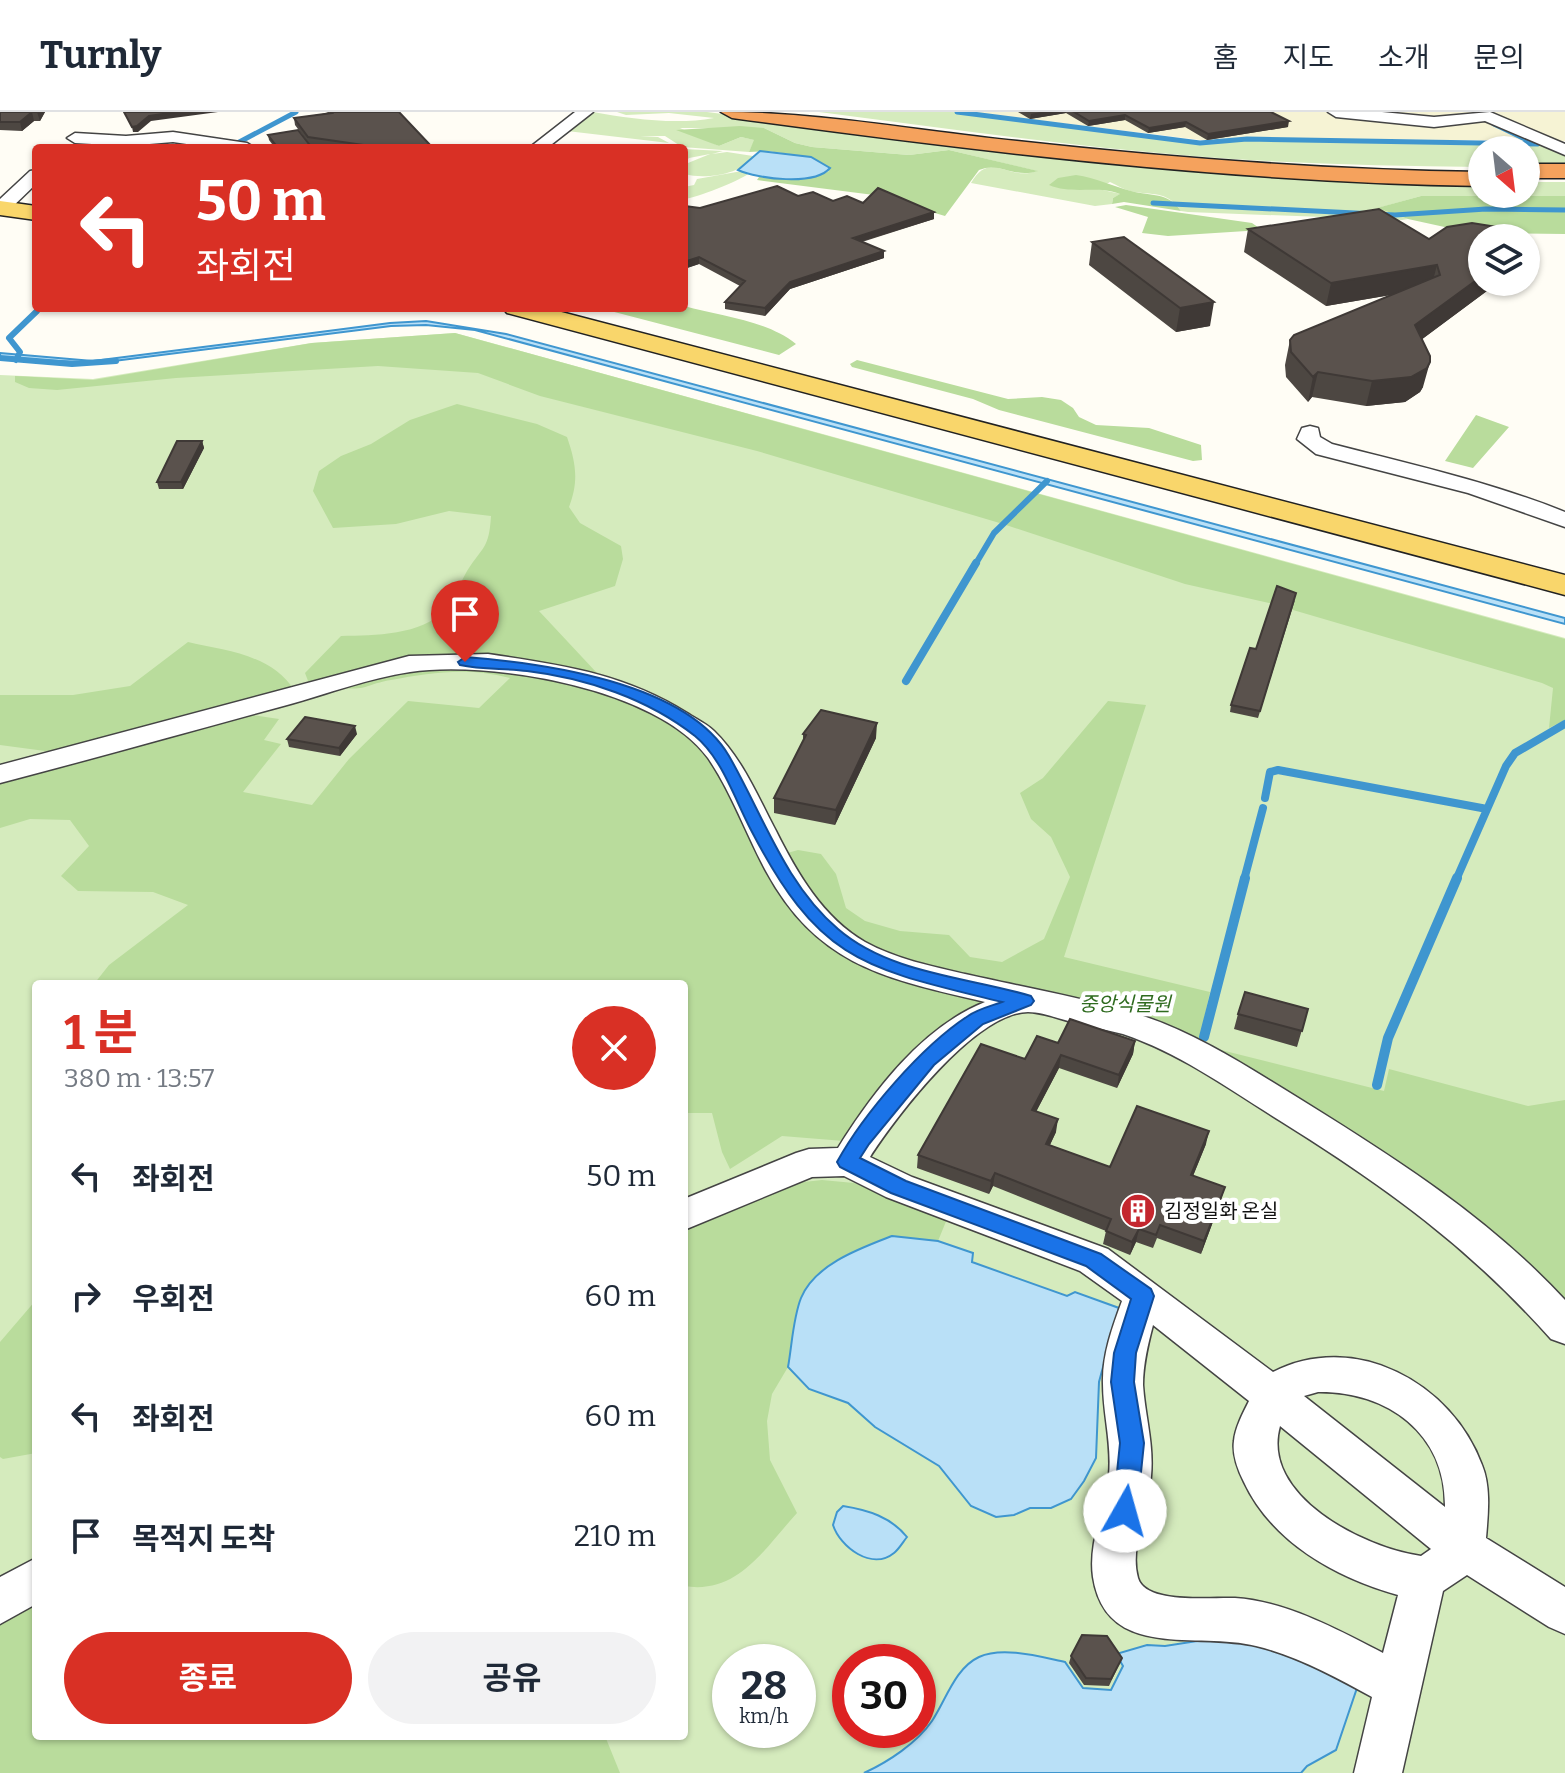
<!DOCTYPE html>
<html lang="ko">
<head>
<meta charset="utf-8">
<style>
  :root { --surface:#fff; --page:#f2f2f3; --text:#1f2937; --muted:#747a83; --line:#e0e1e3; --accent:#d93025 }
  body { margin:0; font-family:Bitter,"Noto Sans KR",serif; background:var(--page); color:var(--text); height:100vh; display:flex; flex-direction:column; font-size:30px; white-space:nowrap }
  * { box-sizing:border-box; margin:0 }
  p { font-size:26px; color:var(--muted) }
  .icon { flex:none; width:44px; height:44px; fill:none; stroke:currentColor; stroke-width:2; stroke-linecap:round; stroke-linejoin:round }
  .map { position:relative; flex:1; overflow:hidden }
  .panel { position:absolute; left:32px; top:868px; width:656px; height:760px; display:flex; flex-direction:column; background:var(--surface); border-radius:8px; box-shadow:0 2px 6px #0004 }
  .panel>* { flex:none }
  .top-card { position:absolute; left:32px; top:32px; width:656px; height:168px; border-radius:8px; box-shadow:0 2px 6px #0004; background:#d93025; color:#fff; overflow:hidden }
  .needle { width:52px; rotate:152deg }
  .controls { position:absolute; left:1468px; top:24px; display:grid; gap:16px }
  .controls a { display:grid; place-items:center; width:72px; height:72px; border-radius:50%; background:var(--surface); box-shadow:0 2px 6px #0004; font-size:40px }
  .speed { position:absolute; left:712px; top:1532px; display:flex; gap:16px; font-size:40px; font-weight:700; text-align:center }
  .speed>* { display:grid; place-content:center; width:104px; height:104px; border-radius:50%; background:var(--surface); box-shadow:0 2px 6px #0004; line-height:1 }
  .speed small { font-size:20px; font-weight:400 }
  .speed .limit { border:12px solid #d22; background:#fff; color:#111 }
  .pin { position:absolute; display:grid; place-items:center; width:68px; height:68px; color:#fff; margin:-82px -34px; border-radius:50% 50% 50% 0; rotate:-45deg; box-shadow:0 0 8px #0007 }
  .pin .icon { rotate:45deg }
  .me { position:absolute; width:88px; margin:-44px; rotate:7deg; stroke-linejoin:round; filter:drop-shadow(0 0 6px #0008) }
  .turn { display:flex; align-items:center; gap:28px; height:168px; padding:0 32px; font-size:36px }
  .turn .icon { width:104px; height:104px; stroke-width:2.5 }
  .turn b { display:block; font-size:56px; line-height:68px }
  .round { display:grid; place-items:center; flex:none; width:84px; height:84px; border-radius:42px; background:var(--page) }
  .overview { display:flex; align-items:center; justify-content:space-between; height:136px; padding:0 32px }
  h1 { font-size:48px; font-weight:700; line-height:60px; color:var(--accent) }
  .button { display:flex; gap:16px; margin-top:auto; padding:16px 32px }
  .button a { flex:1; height:92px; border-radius:48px; background:var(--accent); color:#fff; font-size:32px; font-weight:700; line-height:92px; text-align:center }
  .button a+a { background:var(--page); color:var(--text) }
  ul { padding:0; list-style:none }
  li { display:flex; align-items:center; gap:24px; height:120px; padding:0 32px }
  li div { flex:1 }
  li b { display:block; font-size:30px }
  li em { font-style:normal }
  header { display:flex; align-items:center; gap:48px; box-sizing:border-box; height:112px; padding:0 40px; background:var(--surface); border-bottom:2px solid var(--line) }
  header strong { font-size:38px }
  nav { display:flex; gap:44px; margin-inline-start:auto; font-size:28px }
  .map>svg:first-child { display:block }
  .farmland { fill:#f6f3d4 }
  .green { fill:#d5ebbd; fill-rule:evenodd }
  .forest { fill:#b9dc9c }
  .water { fill:#b9e0f7; stroke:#3f96cf; stroke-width:2 }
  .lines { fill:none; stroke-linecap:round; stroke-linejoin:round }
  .stream-far3 { stroke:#3f96cf; stroke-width:5 }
  .stream-far2 { stroke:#3f96cf; stroke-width:6 }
  .stream-far1 { stroke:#3f96cf; stroke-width:8 }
  .stream { stroke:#3f96cf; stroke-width:10 }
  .minor-casing { stroke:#444; stroke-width:3 }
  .major-casing { stroke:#222; stroke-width:3 }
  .highway-casing { stroke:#222; stroke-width:3 }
  .minor { fill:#fff; fill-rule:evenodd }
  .major { fill:#f9d66b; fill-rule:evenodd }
  .highway { fill:#f5a25d; fill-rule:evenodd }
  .wall { fill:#4d4742 }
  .shaded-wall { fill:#3f3936 }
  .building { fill:#5a524d; stroke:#3f3936; stroke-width:2 }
  .route { fill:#1a73e8; stroke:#114b97; stroke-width:2 }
  .labels { text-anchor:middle; stroke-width:8; stroke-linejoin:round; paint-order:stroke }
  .park-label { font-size:20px; font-style:italic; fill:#2f6b1f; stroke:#fff }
  .poi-label { font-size:20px; fill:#111; stroke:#fff; text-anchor:start }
</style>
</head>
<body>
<header>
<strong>Turnly</strong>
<nav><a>홈</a><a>지도</a><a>소개</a><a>문의</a></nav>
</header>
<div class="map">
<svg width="1565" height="1661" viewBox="0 0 1565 1661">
  <rect width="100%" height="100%" fill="#fffdf5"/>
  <path class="farmland" d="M967,0h598v29l-322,-3 -34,3z"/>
  <path class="green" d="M593,0c38,7 83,13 121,6l-45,-5 -43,2 -9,-3h90l432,54 76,6 267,10v12h44v-12h39v14h-144l-43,12 30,11 -6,1 -214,-8 -7,-1c-13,-19 -25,-16 -46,-19 -8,-1 -17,-6 -25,-10l-12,7 23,5 -8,4 -1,6 -17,2 -124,-23c19,-34 38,-1 66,-12l-88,-21 -40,5 -97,-8 -17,-4 -31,-15h-84l39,18 22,-9 14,3 -6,12 -67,-5 -17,-11h-25l18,1 11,6 -102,-12z
    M819,0h134l246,31 49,-3 299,4 18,11v13l-39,-1v-17h-44v17c-97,-1 -194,-3 -290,-11 -125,-10 -249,-28 -373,-44z
    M684,37l39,2 -11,3 15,-2 26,4c-9,18 -48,24 -68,18l3,-11 22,-9 -21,4 -5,5z
    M742,59l6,3c-9,7 -52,24 -64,25v-12l10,-2 3,-6z
    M455,221l1110,305v1135h-1565v-1398l93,4 218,-36zM36,872h648v752h-648zM730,1550h68v68h-68zM850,1550h68v68h-68z"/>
  <path class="forest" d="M740,14l24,2 31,15 17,4 97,8 40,-5 89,21c-25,8 -38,-10 -59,-1l-34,46 -71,-21 -117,-15 2,-3h57l13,-6 -18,-14 -44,-6 -18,1 5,-12 -13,-3 -22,9 -43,-16z
    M1076,63c20,3 36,11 55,16 21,6 36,0 50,20l-57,-9 -12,2 1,-6 7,-4c-23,-9 -48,1 -71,-9l9,-7z
    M1421,84h144v38l-93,-1 -64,-14 -31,-11z
    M1126,93l126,18 10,7 -94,6 -26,-3 6,-16 -33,-10z
    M684,194c36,10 82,14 112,38l-17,11 -180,-47z
    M455,221l1110,306v81l-16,8 4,-40 -11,-5 -273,-80 -84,-19 -182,-60 -246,-73 -217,-55 -62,-23 -100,-7 -202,12 -119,12 -28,-2 -14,-6v-6l78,4 219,-37z
    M857,248l151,39 34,-2 19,3 12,8 6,9 17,8 53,3 52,17 1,15 -9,1 -194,-51 -26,-11 -121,-32 -2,-3z
    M457,292l80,20 30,13c9,26 12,44 2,70l11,16 41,23 2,13 -8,27 -76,25 57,61 -5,4 -102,-17 -179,27 -5,-13 36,-37c34,-1 80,0 105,-27 9,-11 14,-26 21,-38 16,-25 22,-22 24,-55l-42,-5 -53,13 -63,4 -20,-37 6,-20 22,-15 30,-12 39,-24z
    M1476,303l33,12 -36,41 -28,-7z
    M188,530c39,9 83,12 107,49l-235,62 -60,-8v-50h73l57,-9z
    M485,553l133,27 82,44 111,187 180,75 -147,143 -62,-5 -52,33 -8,-17 -10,-39h-28v-129h-590l15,-19 79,-60 -35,-13 -75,-1 -17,-15 28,-30 -19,-26 -40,-1 -30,9v-52l245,-62 34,5 -15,21 17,4 -38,48 69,13 37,-46 59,-58 71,7 31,-30c-39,-11 -79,-6 -119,2 -25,4 -25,12 -54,7l55,-17z
    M1108,589l38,4 -82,252 146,35 -11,49 -295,-76 -64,-33 -56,-78 14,-4 23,4 15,20 10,34 19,13 35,10 49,4 21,22 32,5 42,-23 26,-62 -19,-40 -20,-18 -11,-26 23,-15z
    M1209,935l175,44 5,-22 139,37 37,-6v218z
    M822,1068l32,3 93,36 -9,22 -46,-5 -91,61 -13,70 -16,27 -5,27 3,39 27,53c-33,36 -59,82 -113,73v-364l102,-38z
    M36,1188v153l-33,6 -3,-2v-115z
    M36,1480v144h569l15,37h-620v-158z"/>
  <path class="water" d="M760,39l51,6 19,11c-15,18 -72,11 -92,2z
    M426,209l80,13 1059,284v6l-1090,-294 -49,-5 -35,1 -293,37 -98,-5v-5l93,8 297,-38z
    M892,1124l46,5 35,12 -1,9 95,34 8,-4 44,16 -20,74 -3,76 -12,23 -13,18 -20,9h-21l-16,7 -18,2 -25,-11 -32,-40 -64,-39 -27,-24 -39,-14 -21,-22c4,-22 5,-49 13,-69 14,-34 60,-50 91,-62z
    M843,1394c25,4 48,11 64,31 -4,5 -8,12 -13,16 -22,18 -54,-6 -61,-28l4,-13z
    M1210,1527l72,6 77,37 -23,68 -29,16 -6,7h-437c24,-11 53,-30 68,-52 14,-21 23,-53 47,-64 24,-11 62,0 86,5l18,26 28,2 12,-24 -7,-12 31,-9 18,1z"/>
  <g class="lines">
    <path class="stream-far3" d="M957,0l243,31 47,-4 291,5
      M1494,12l37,18
      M228,36l68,-36
      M1153,91l242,12 91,-6 79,1
      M35,201l5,-5"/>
    <path class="stream-far2" d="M0,246l72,6 44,-3
      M16,248l4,-8 -11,-14 28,-27
      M975,453l19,-32 53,-52"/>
    <path class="stream-far1" d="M906,569l70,-118
      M1265,686l5,-26 8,-2 209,39
      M1244,768l19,-72
      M1456,768l50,-114 9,-13 50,-29"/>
    <path class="stream" d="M1204,925l41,-159
      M1377,973l11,-47 69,-160"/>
    <g class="minor-casing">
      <path id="minor" d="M575,0h18l-46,36h-18z
        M1328,0h54l52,5 56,-5 75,32v11l-80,-34 -51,6 -98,-10z
        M173,20l74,11 8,5h-41l-41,-6 -47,4 -51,-3 -8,-5 8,-5 51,3z
        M36,58v14l-29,28 -7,1v-14l30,-28z
        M1310,314l8,2 2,9 12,7c78,20 158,38 233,68v15l-97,-34 -152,-39 -19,-15 5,-11z
        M488,542c73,11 135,19 199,59 9,6 20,11 27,18 28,27 44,66 62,100 21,42 47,87 89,111 31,17 66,24 100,32 57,13 116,23 172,40 58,18 111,53 163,85 95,59 188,118 265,201v44l-14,-5c-82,-92 -165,-152 -269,-217 -50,-31 -102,-69 -159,-88 -15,-4 -32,-7 -47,-11 -14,-3 -33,-11 -48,-11 -53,1 -131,103 -158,145l42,20 196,72 165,123c82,-42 179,11 209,93 9,22 6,49 4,73l79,49v47l-16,-7 -82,-52 -24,16 -41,182h-48l18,-76c-37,-20 -75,-41 -116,-51 -58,-15 -150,16 -163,-69 -5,-35 12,-68 16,-102 3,-32 -6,-60 -6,-91 -1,-28 9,-56 19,-83l-42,-30 -194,-74 -42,-21 -32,1 -128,53v-31l112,-46 13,-4 29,-1c35,-56 84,-121 147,-146 -97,-23 -167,-35 -219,-131 -20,-37 -34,-78 -58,-113 -50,-70 -218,-98 -298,-86 -41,6 -83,22 -123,33 -96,26 -191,53 -287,78v-18l409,-109zM1153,1213l96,76c-6,12 -14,27 -15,40 -2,14 4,29 10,41 28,60 92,96 154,113l-15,58c-44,-23 -98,-52 -148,-55 -23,-1 -89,7 -97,-20 -9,-32 11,-70 13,-102 3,-32 -6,-60 -8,-91 0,-21 5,-41 10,-60zM1318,1280c69,-1 128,41 127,115l-141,-111zM1280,1314l151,123 -10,7c-57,-8 -161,-60 -141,-130z
        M36,1446v46l-36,20v-47z"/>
    </g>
    <g class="major-casing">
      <path id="major" d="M0,89l36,5v14l-36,-5z
        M503,196h43l1019,267v20l-1058,-282z"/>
    </g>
    <g class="highway-casing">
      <path id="highway" d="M721,0c99,0 197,19 296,29 155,17 309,29 465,31v14c-252,-4 -500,-34 -750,-68z
        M1526,52h39v14h-39z"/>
    </g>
    <use href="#minor" class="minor"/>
    <use href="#major" class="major"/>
    <use href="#highway" class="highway"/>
  </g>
  <path class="wall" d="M0,0h45l-5,9h-6l-12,10 -22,-1z
    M326,0h73l34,36h-94l-30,-4 -14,-19 -1,-7 34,-5z
    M1018,0h253l17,15 -81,13 -22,-13 -37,6 -23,-13 -37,6 -22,-13 -36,6z
    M268,23l44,13h-37l-6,-8z
    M798,84l35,5 101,18 -72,23 22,16 -94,31 -25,27 -40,-7v-7l15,-16 -41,-22 -15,5v-63l16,2z
    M1379,97l103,73h17l-77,57 1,48 -3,5 -15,10 -39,4 -54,-9 -4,5 -22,-25 -1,-12 5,-25 101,-45 -65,11 -82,-54 4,-23z
    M1092,130l118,84 -34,6 -87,-67z
    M202,329l2,7 -21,41h-24l-2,-7z
    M1295,488l-37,118 -28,-6 1,-7 25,-56z
    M357,622l-17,22 -51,-9 -2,-8z
    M803,622l73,4 -41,87 -61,-12v-15l29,-56z
    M1308,897l-11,38 -63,-18 4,-15z
    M1135,929l-2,13 -16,34 -58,-20 -23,44 20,20 -6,13 60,22 96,-23 -13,32 28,24 -20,54 -44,-16 -4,10 -17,-6 -6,13 -27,-11 3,-13 -113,-45 -4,8 -72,-26 1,-13 107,-96 33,-16z
    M1071,1544l51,2 -13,28 -25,-1 -15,-22z"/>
  <path class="shaded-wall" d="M32,0l2,9 -12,10 -2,-9z
    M37,0h8l-5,9z
    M177,0h41l-67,9 -13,11h-5l-1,-5 17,-11z
    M1041,0h25v1l-36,6 1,-5z
    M1125,3v5l-37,6 1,-5z
    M1289,9l-1,6 -81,13 1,-6z
    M1186,10l-1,5 -37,6 1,-5z
    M934,100v7l-81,25v-6z
    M1530,129l-4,15v-12z
    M884,139v7l-94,31 -25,27v-8l25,-26z
    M699,145v7l-15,5v-7z
    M1437,153l-6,23 -105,18 5,-23z
    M1482,164v6h17l-90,67 6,-24z
    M1214,190l-4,24 -34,6 4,-24z
    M1430,250l-7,25 -3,5 -15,10 -39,4 6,-25z
    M1318,260l-6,25 -4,5 5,-25z
    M202,329l2,7 -21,41 -2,-7z
    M877,611l-1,15 -41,87 1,-15z
    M355,614l2,8 -17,22 -1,-8z
    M1135,929l-2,13 -16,34 2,-13z
    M1061,943l-2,13 -29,55 2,-13z
    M1058,1007l-2,13 -12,25 2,-13z
    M1209,1019l-3,13 -18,44 3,-13z
    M995,1061l-2,13 -4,8 2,-13z
    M1225,1075l-4,13 -20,54 3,-13z
    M1139,1117l-3,13 -6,13 2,-13z"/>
  <path class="building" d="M0,0h37h-5l-12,10h-20z
    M124,0h53l-28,4 -12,10 -5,1z
    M331,0h68l34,36h-49l-76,-11 -14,-19 38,-5z
    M1074,0h197l18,9 -81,13 -22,-12 -37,6 -24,-13 -36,6z
    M298,18l14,18h-34l-10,-13z
    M777,74l21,10 15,-4 20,9 14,-5 16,7 15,-15 56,24 -81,26 31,13 -94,31 -25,26 -40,-6 20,-21 -46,-24 -15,5v-56l16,2z
    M1379,97l50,30 18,-12 25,-4 31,5 21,10h-42v38l-67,49 15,31v6l-3,6 -16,9 -39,4 -54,-9 -5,5 -22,-25 -1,-12 4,-5 146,-60 -3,-10 -106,18 -83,-54z
    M1124,125l90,65 -34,6 -88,-66z
    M177,329h25l-21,41h-24z
    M1277,474l19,7 -36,118 -29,-6 19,-57 6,1z
    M821,598l56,13 -41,87 -62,-12 32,-63 -3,-1z
    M305,605l50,9 -16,22 -52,-9z
    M1245,880l63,17 -6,22 -64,-17z
    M1070,907l65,22 -16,34 -58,-20 -29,55 26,9 -12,25 64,23 27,-61 72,25 -18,44 34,12 -21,54 -44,-16 -4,10 -17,-6 -7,13 -26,-11 5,-12 -116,-46 -4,8 -73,-26 63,-111 44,15 12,-23 21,7z
    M1082,1523l25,1 15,22 -11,21 -25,-1 -15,-22z"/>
  <path class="route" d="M465,545c78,6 221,25 264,99 34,59 56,128 109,173 52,45 130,48 193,67l3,5 -3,4 -48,19 -49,41 -65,79 -9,14 46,23 195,73 50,35 3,7 -18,57 -2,29 10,61 -7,68 -3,8 -9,3 -9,-3 -3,-8 7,-68 -9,-61 3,-29 17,-54 -45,-33 -195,-73 -51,-26 -3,-5c27,-49 85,-116 131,-146 10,-7 23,-10 34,-14 -138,-34 -182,-39 -251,-172 -16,-30 -29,-72 -56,-94 -47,-37 -109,-58 -168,-65 -22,-3 -45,-1 -67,-6l-2,-3z"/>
  <defs>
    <g id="building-disc" transform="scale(1.8)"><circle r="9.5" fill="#c4262e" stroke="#fff"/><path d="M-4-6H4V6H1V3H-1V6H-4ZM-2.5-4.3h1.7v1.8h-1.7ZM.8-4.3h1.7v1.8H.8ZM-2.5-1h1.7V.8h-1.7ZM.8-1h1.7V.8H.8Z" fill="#fff"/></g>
  </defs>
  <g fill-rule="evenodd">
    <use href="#building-disc" x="1138" y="1099"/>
  </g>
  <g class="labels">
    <g class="park-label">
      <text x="1125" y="899">중앙식물원</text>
    </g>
    <g class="poi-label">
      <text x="1164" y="1106">김정일화 온실</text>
    </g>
  </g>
</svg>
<div class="controls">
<a><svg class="needle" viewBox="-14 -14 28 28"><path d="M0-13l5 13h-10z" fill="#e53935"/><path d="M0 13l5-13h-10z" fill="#747a83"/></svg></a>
<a><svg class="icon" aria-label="layers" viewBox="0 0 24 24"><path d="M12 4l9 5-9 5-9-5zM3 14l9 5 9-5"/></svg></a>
</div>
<div class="speed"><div>28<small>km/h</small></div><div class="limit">30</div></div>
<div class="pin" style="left:465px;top:550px;background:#d93025"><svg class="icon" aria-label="arrive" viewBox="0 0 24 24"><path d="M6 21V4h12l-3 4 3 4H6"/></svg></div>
<svg class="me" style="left:1125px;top:1399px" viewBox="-20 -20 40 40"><circle r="19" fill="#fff"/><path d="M0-13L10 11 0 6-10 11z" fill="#1a73e8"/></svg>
<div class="top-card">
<div class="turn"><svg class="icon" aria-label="left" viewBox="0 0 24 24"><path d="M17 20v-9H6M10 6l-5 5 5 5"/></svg><div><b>50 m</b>좌회전</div></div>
</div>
<section class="panel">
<div class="overview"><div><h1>1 분</h1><p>380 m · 13:57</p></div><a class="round" style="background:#d93025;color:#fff"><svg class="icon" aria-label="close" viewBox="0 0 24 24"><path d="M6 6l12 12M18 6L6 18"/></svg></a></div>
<ul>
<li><svg class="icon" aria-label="left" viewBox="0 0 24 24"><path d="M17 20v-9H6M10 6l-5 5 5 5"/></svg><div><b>좌회전</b></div><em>50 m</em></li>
<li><svg class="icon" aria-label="right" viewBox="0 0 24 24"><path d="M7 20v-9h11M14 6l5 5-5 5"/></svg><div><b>우회전</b></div><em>60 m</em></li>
<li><svg class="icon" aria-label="left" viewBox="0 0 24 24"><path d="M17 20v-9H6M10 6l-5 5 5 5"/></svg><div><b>좌회전</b></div><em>60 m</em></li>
<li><svg class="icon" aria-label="arrive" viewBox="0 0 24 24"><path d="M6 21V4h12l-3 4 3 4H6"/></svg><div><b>목적지 도착</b></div><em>210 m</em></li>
</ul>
<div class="button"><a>종료</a><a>공유</a></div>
</section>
</div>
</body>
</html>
